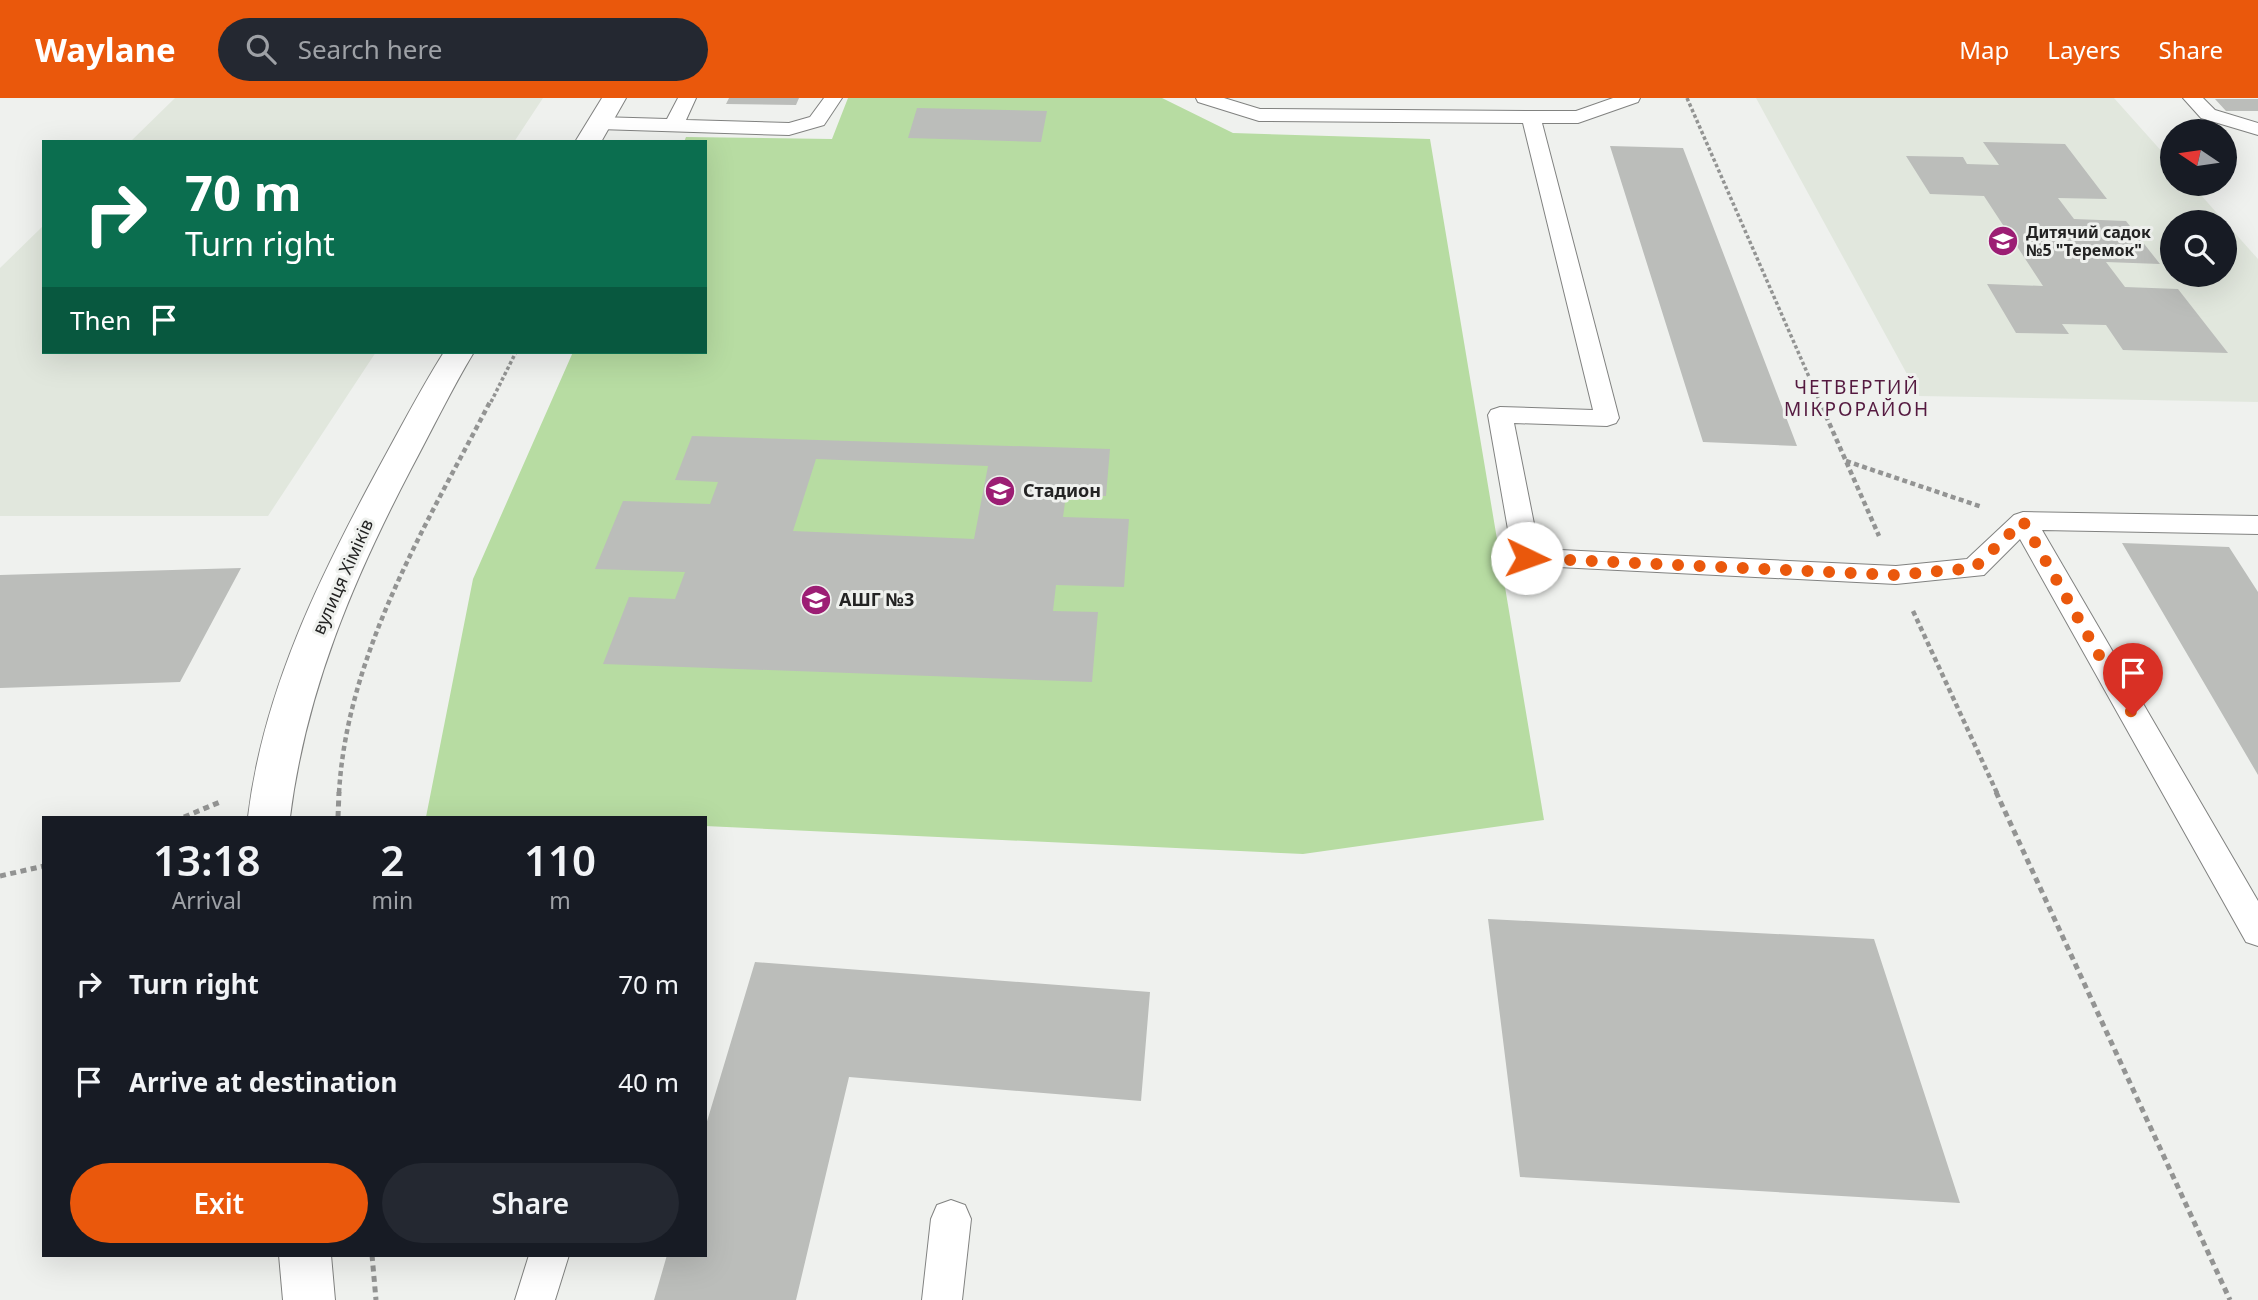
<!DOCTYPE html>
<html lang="en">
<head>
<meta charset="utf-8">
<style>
  :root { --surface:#171b24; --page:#242831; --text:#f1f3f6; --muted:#9ea1a6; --accent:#ea580c }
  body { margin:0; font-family:"Noto Sans",sans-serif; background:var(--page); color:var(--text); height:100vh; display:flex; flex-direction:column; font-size:26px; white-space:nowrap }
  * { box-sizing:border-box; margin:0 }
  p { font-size:23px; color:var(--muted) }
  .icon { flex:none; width:38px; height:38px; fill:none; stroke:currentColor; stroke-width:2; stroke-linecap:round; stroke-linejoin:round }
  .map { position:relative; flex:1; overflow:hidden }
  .sheet { position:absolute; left:42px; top:718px; width:665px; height:441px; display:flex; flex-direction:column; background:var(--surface); border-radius:0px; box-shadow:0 7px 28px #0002 }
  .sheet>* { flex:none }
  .banner { position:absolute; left:42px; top:42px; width:665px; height:214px; border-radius:0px; box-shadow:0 7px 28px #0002; background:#0b6e4f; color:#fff; overflow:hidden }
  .needle { width:46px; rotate:283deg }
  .fabs { position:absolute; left:2160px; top:21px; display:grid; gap:14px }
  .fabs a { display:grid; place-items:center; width:77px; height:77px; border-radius:50%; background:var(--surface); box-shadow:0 7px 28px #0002; font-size:35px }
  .pin { position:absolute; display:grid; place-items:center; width:60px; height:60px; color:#fff; margin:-72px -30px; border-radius:50% 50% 50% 0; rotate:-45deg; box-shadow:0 0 7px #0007 }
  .pin .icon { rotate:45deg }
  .me { position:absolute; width:77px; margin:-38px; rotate:93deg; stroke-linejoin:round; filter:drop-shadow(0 0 5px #0008) }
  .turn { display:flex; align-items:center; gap:24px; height:147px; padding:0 28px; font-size:32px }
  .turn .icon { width:91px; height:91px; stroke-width:2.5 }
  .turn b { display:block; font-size:49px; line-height:60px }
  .then { display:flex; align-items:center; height:66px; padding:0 28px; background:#0003; gap:14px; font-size:26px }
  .eta { display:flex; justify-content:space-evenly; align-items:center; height:119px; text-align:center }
  .eta b { font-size:42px; font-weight:600; line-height:49px }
  .cta { display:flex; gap:14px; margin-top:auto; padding:14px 28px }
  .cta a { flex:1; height:80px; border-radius:42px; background:var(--accent); color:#fff; font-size:28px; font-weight:600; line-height:80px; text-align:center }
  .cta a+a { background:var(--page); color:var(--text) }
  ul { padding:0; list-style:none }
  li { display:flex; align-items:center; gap:21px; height:98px; padding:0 28px }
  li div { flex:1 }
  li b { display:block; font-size:26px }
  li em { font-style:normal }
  header { display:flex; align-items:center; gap:42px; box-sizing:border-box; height:98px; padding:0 35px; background:var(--accent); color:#fff }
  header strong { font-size:33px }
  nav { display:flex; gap:38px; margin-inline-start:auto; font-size:24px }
  .search { width:490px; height:63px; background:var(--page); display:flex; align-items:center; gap:18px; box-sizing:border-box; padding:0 24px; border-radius:38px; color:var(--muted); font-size:26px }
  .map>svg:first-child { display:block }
  .built { fill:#e1e7dd; fill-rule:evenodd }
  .green { fill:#b7dca2 }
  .building { fill:#bbbdba; fill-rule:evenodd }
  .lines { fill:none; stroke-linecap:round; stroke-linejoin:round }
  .lane-casing { stroke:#818280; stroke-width:2 }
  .street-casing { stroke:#818280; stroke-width:2 }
  .path-far2 { stroke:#939493; stroke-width:3.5; stroke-dasharray:3.5 2.5; stroke-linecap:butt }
  .path-far1 { stroke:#939493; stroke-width:4.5; stroke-dasharray:5 3.5; stroke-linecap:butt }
  .path { stroke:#939493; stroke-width:5; stroke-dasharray:6 4.5; stroke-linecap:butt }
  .lane { fill:#fff; fill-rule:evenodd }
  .street { fill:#fff; fill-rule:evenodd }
  .route { stroke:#ea580c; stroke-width:12; stroke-dasharray:0 21.6 }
  .labels { text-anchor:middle; stroke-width:6; stroke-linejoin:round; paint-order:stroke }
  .far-poi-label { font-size:16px; font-weight:bold; fill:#232323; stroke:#eff1ee; text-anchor:start }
  .poi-label { font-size:18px; font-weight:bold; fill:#232323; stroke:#eff1ee; text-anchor:start }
  .street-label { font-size:18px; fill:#232323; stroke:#eff1ee }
  .neighbourhood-label { font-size:19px; letter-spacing:2px; fill:#551a40; stroke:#eff1ee }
</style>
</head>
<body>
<header>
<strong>Waylane</strong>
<div class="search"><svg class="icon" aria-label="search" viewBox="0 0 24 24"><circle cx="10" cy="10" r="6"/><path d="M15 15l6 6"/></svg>Search here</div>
<nav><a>Map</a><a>Layers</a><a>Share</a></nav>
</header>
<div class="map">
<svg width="2258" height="1202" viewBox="0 0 2258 1202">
  <rect width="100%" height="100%" fill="#eff1ee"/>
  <path class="built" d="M175,0h368l-29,44h-384z
    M1756,0h358l58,65v21h19l67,75v143l-339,-6zM2172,124h52v53h-52z
    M44,127v127h332l-108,164h-268v-248z"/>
  <path class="green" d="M848,0h314l71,35 197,6 114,681 -241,34 -598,-28v-9h-279l47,-238 100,-227h132v-210h-21l2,-5 146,2z"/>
  <path class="building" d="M729,0h70l-3,7 -70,-1z
    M2215,1h43v12h-32z
    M917,10l130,3 -6,31 -133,-4z
    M1983,44l82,2 42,55 -49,-1 16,21 52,2 34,43 -54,-2 19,25 53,2 50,64 -105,-3 -17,-25 -44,-1 7,10 -53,-1 -29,-49 56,2 -59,-90 -54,-2 -24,-38 57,1 4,7 32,1z
    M1610,48l73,2 114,298 -94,-4z
    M692,338l418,13 -4,47 -40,-1 -3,22 66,2 -5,68 -68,-2 -3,26 45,1 -6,70 -489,-18 26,-67 46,2 10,-27 -90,-3 28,-68 87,3 8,-22 -43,-2zM816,361l172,7 -14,73 -181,-8z
    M2122,445l107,4 29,45v183z
    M241,470l-61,114 -180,6v-113z
    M1488,821l386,20 86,264 -440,-26z
    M755,864l395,30 -9,109 -292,-24 -53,223h-142l13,-45h38v-127z"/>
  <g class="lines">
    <g class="lane-casing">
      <path id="lane" d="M678,0h18l-10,22 103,3 21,-6 14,-19h18l-18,27 -35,10 -190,-6 -10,-6 10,-6 68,2z
        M1196,0h28l36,11 271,2h45l37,-13h27l-2,4 -60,21h-36l77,295 -3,5 -9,3 -93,-3 25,126 357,17 71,-7 47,-44 9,-3 235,4v18l-216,-4 216,371v45l-12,-4 -226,-403 -36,36 -88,9 -379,-19 -4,-7 -25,-143 3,-5 9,-3 93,3 -70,-287 -264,-2 -61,-19z
        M2183,0h20l12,12 43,13v12l-57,-17z
        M951,1102l14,5 6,14 -9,81h-40l9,-81 6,-14z
        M529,1157h40l-14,45h-40z"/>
    </g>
    <g class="street-casing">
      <path id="street" d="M602,0h24l-25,44h-26z
        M444,254h30c-23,38 -42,78 -63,117 -58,111 -105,222 -121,348h-42c15,-125 71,-239 130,-348 22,-40 42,-79 66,-117z
        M279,1157h52l4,45h-52z"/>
    </g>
    <path class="path-far2" d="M1687,0l133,304
      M491,304l25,-50"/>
    <path class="path-far1" d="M1819,302l60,136
      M1846,363l136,46
      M1913,513l84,182
      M339,695c8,-141 89,-271 152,-393"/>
    <path class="path" d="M1996,694l234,508
      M184,719l36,-15
      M338,719l1,-25
      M0,778l44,-10
      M372,1157l4,45"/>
    <use href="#lane" class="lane"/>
    <use href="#street" class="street"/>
  </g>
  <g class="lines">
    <path class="route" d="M1527,460l369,17 78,-7 49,-47 110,194"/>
  </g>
  <defs>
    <g id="school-disc" transform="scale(1.575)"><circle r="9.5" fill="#9c1e74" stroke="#eff1ee"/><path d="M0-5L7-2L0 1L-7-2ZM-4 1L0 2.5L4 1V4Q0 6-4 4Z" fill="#fff"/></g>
  </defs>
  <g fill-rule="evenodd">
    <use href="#school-disc" x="2003" y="143"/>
    <use href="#school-disc" x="1000" y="393"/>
    <use href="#school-disc" x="816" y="502"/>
  </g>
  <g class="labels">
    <g class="far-poi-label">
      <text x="2026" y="140">Дитячий садок<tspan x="2026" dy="18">№5 "Теремок"</tspan></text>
    </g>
    <g class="poi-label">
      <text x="1023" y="399">Стадион</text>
      <text x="839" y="508">АШГ №3</text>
    </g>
    <g class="street-label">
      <text transform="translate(343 479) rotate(-66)" y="6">вулиця Хіміків</text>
    </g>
    <g class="neighbourhood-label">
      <text x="1857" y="296">ЧЕТВЕРТИЙ<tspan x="1857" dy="22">МІКРОРАЙОН</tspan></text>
    </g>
  </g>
</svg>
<div class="fabs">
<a><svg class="needle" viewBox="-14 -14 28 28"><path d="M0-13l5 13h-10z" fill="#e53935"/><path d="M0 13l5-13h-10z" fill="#9ea1a6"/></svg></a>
<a><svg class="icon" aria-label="search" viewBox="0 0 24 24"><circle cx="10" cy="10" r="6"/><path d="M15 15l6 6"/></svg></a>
</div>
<div class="pin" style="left:2133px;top:617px;background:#d93025"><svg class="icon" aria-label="arrive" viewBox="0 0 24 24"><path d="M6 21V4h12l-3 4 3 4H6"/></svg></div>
<svg class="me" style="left:1527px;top:460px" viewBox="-20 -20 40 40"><circle r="19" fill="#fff"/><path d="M0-13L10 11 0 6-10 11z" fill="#ea580c"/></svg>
<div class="banner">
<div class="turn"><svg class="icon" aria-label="right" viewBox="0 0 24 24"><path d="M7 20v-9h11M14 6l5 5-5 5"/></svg><div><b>70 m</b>Turn right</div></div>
<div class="then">Then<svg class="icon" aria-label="arrive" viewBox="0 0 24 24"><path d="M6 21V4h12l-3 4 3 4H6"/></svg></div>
</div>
<section class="sheet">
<div class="eta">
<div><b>13:18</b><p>Arrival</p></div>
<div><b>2</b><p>min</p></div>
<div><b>110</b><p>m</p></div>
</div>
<ul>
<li><svg class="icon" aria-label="right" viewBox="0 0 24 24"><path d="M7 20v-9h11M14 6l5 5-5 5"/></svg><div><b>Turn right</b></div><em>70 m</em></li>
<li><svg class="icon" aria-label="arrive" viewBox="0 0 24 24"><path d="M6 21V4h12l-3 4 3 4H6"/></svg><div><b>Arrive at destination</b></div><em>40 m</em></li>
</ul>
<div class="cta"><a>Exit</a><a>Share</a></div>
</section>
</div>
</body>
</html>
